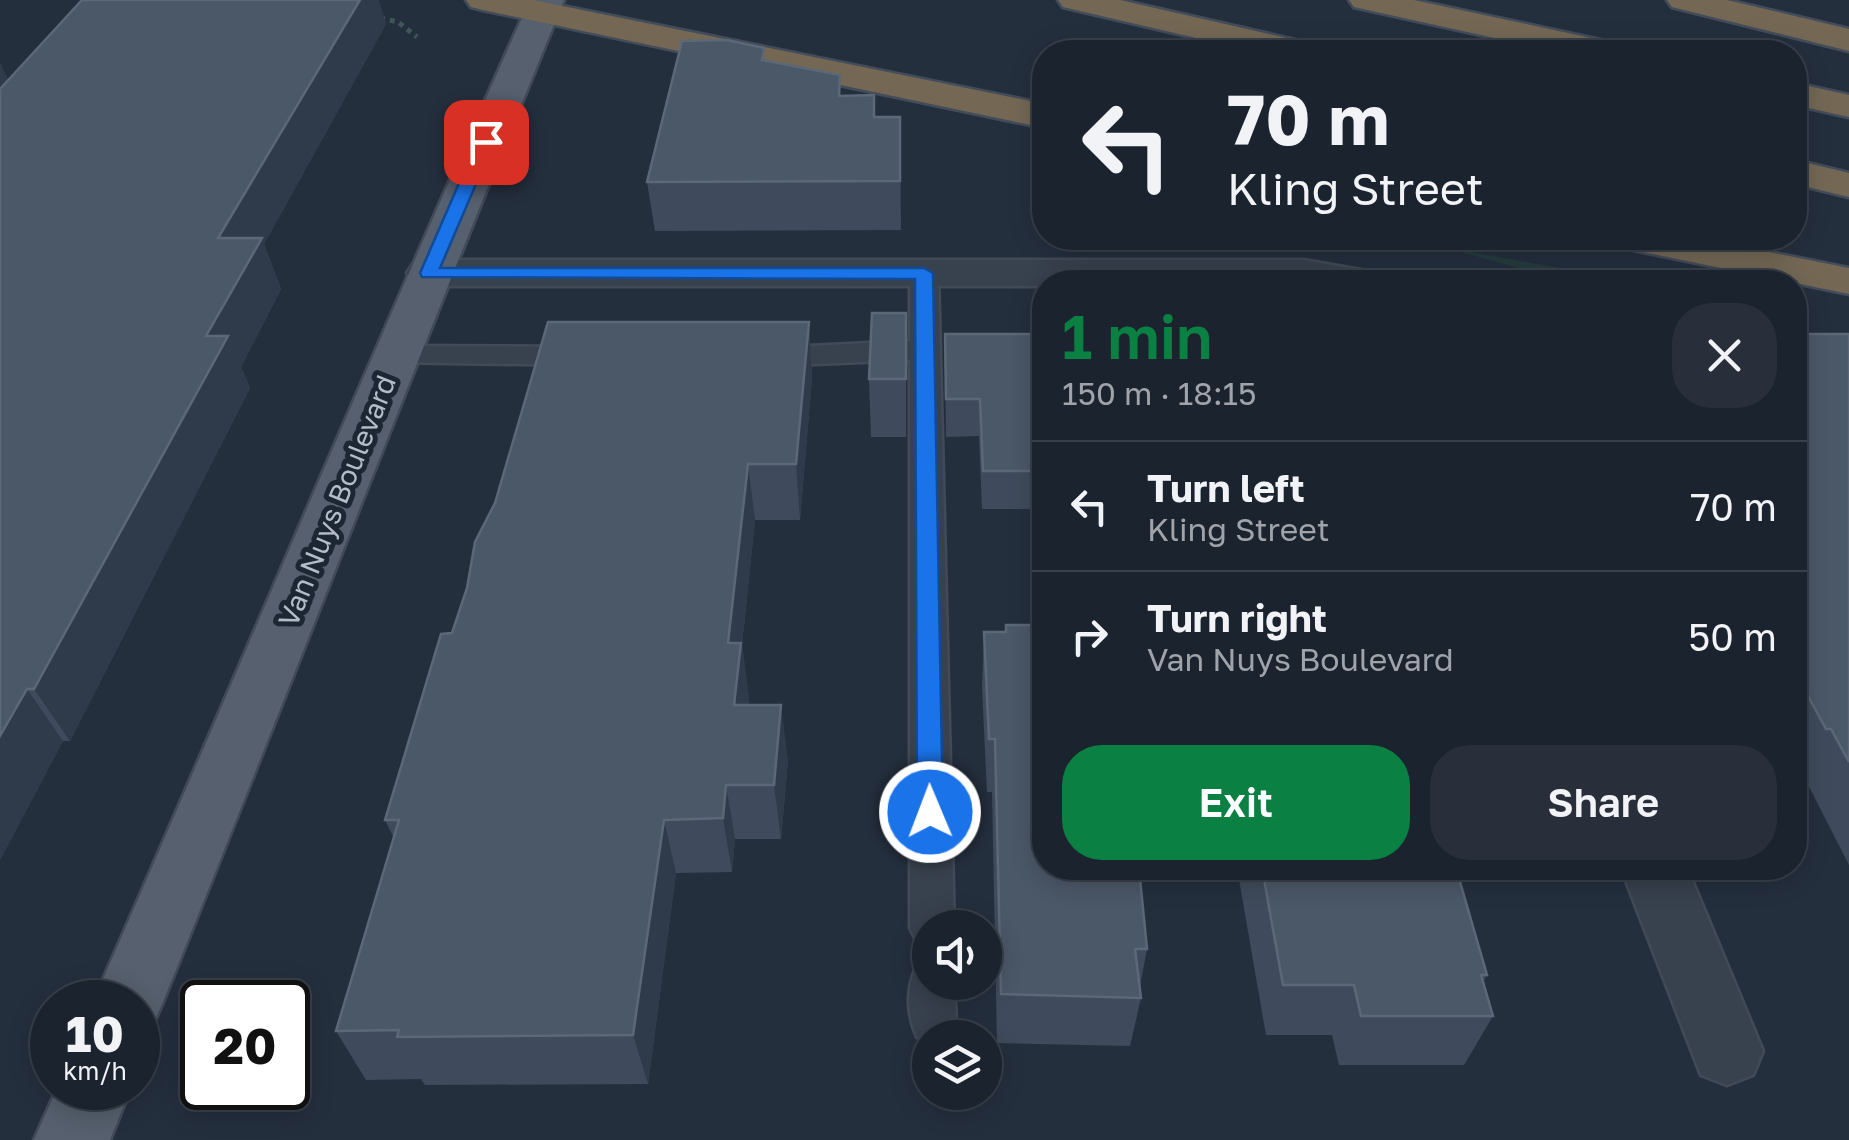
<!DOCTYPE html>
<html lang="en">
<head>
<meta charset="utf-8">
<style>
  :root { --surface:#1b232e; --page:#282f3a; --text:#f1f3f6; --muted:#a0a4aa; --line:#39404a; --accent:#0b8043 }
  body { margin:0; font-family:"Golos Text",sans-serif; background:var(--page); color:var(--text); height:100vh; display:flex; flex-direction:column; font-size:38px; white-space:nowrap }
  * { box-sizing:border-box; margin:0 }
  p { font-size:32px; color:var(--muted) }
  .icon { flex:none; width:55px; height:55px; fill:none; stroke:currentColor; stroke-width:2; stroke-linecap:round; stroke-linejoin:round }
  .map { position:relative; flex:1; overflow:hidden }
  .side { position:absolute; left:1032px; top:270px; width:775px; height:610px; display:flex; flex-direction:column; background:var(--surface); border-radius:40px; box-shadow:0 5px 25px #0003,0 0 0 2px var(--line) }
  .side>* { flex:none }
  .top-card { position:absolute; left:1032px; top:40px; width:775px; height:210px; border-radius:40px; box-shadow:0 5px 25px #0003,0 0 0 2px var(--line); background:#1b232e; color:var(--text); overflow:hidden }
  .buttons { position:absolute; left:912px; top:910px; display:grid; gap:20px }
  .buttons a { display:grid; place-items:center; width:90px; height:90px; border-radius:50%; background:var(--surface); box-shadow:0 5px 25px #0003,0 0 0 2px var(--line); font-size:50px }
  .speed { position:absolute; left:30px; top:980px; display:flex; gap:20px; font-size:50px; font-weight:700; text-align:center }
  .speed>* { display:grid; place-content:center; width:130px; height:130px; border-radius:50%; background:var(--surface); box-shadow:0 5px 25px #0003,0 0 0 2px var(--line); line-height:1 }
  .speed small { font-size:25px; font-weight:400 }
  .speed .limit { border:5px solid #111; border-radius:15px; background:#fff; color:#111 }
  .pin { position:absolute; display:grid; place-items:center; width:85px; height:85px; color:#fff; margin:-42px; border-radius:20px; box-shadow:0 5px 15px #0006 }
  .me { position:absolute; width:110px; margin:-55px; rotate:359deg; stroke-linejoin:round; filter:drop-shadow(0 0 8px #0008) }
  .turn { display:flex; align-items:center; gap:35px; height:210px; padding:0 30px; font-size:45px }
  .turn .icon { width:130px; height:130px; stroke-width:2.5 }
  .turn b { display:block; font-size:70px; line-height:85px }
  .round { display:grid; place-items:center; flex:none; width:105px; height:105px; border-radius:40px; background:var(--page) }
  .headline { display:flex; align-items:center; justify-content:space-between; height:170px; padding:0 30px }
  h1 { font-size:60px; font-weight:600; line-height:75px; color:var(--accent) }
  .primary-button { display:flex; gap:20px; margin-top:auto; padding:20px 30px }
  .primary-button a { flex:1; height:115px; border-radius:40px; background:var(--accent); color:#fff; font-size:40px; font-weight:600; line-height:115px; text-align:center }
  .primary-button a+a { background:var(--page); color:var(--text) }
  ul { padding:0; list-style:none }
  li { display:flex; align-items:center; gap:30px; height:130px; padding:0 30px; border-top:2px solid var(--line) }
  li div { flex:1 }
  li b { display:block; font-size:38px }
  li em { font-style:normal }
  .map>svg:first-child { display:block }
  .green { fill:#263c3f }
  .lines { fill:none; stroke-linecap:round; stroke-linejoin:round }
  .service-casing { stroke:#414a57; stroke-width:5 }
  .minor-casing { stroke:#414a57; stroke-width:5 }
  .primary-casing { stroke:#414a57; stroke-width:5 }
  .motorway-casing { stroke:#434c59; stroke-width:5 }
  .path { stroke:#3f5557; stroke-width:5; stroke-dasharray:5 5; stroke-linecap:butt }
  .service { fill:#38414e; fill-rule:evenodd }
  .minor { fill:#38414e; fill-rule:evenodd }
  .primary { fill:#56606e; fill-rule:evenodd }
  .motorway { fill:#746855; fill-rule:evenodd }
  .wall { fill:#3f4b5c }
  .shaded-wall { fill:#2f3b4b }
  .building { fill:#4b5868; stroke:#5c6777; stroke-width:2.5 }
  .route { fill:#1a73e8; stroke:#114b97; stroke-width:2.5 }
  .labels { text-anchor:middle; stroke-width:10; stroke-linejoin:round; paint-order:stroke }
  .street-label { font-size:28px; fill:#b4bcc9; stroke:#1d2633 }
</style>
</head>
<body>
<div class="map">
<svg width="1849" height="1140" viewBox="0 0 1849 1140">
  <rect width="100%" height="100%" fill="#242f3e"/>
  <path class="green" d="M1438,246l182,33 18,3h-68z"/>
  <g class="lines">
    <g class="service-casing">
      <path id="service" d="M924,265l14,8 16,655h-24v19l-13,-5 -7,-14v-568l-143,6 -11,-2 -4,-7 4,-7 11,-2 143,-7v-68z
        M396,346l189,1 11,2 4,7 -4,7 -11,2 -200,-3 -4,-7 4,-7z
        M930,962v20h24l2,40 -7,15 -19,1v4l-13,-5c-10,-22 -11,-48 -1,-69z"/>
    </g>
    <g class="minor-casing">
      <path id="minor" d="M429,260h875l74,13 6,9h-339v4h-616l-16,-4 -6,-9 6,-9z
        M1621,868h66l76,183 -10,24 -26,10 -26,-10z"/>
    </g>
    <g class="primary-casing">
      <path id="primary" d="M530,0h34c-137,332 -266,668 -401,1002l-10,23 -15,6v-29h-45c147,-333 287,-670 437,-1002z
        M57,1088h74l-21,52h-76z"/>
    </g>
    <g class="motorway-casing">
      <path id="motorway" d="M466,0h67l512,104v24l-562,-118 -12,-3z
        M1058,0h62l193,44 5,8h-62l-193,-45z
        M1349,0h65l191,41 13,3 5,8h-65l-204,-45z
        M1667,0h60l122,29v22l-177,-44z
        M1795,83l54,12v22l-54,-12z
        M1795,160l54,13v24l-54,-13z
        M1617,238h82l150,30v26l-211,-43 -15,-4z"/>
    </g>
    <path class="path" d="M380,18l18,4 19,15"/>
    <use href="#service" class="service"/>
    <use href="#minor" class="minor"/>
    <use href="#primary" class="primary"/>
    <use href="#motorway" class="motorway"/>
  </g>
  <path class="wall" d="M386,24l-122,220 17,45 -40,78 9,21 -180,353h-7l-63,119v-797l8,17z
    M765,60l76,36 34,21h25l1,113 -246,1 -8,-49z
    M906,313v124h-35l-2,-58z
    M809,322l3,56 -12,142h-45l-13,125 7,54 -1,6 40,55 -7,79h-46l-3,33 -56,1 -28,211 -223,1 -4,-6 -55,1 -30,-49 58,-193 -9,-18 67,-187 43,-130z
    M945,334l95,36h5v139h-63l-3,-73 -33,1z
    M1795,334h54v531l-48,-94h-5l-1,-2z
    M984,632l163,317 -7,37 1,12 -11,48 -133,-3 -5,-251h-5l-5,-105z
    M1237,868h219l31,107 -4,7 10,34 -29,49h-125l-7,-30h-66z"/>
  <path class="shaded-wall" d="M360,0h19l7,24 -122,220 17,45 -40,78 9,21 -180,353 -36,-52 172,-353 12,-98z
    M0,63l18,38 -18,18z
    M809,322l3,56 -12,142 -4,-56z
    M748,464l7,56 -13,125 7,54 -6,61 -15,-117z
    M27,689l36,52 -63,119v-124z
    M781,705l7,55 -7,79 -7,-54z
    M726,785l9,54 -3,33 -9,-54z
    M664,820l12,53 -28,211 -15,-49z"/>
  <path class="building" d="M82,0h278l-142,238h44l-56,98h22l-194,353h-7l-27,47v-647z
    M727,40l37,8 -2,12 78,15 -1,21 35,-1v22h26v64l-253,1 35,-141z
    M872,313h34v66h-37z
    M548,322h261l-13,142h-48l-20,179h13l-7,62h47l-7,80h-48l-3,33 -59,2 -31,215 -236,2 2,-7 -63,1 63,-211h-14l56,-186 11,-1 15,-45 8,-46 20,-39z
    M945,334h94l1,36h5v101h-62l-3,-72h-34z
    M1795,334h54v428l-18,-33h-5l-31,-57z
    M1006,625h39v243h94l8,81h-12l6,49 -140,-4 -6,-255h-6l-5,-107h22z
    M1262,868h194l31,107h-6l12,41h-132l-7,-31h-71z"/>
  <path class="route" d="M486,137l8,5 -54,126h484l9,5 10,539 -3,8 -10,3 -9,-3 -4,-8 -2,-533 -493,-2 -2,-4 57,-131z"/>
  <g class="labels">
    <g class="street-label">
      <text transform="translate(337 501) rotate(-68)" y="10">Van Nuys Boulevard</text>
    </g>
  </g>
</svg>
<div class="buttons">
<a><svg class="icon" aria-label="sound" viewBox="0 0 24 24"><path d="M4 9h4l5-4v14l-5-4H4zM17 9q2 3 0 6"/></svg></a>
<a><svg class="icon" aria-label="layers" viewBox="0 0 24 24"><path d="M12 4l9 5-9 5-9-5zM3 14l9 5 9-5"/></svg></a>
</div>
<div class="speed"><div>10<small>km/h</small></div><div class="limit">20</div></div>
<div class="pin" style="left:486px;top:142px;background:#d93025"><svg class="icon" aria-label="arrive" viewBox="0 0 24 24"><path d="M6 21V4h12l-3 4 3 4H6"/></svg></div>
<svg class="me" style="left:930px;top:812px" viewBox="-20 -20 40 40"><circle r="17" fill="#1a73e8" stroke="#fff" stroke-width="3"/><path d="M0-11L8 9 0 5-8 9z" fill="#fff"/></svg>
<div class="top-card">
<div class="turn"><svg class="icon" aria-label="left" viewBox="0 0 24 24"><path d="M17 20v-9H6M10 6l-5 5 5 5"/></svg><div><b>70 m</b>Kling Street</div></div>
</div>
<section class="side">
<div class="headline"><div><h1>1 min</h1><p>150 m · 18:15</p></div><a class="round"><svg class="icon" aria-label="close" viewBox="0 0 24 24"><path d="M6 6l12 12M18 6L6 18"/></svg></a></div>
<ul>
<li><svg class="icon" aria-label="left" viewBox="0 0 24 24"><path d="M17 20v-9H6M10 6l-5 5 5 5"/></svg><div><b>Turn left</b><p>Kling Street</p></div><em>70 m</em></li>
<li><svg class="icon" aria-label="right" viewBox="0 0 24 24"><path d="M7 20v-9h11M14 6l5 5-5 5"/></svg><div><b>Turn right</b><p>Van Nuys Boulevard</p></div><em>50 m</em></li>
</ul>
<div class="primary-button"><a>Exit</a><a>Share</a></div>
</section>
</div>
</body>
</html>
